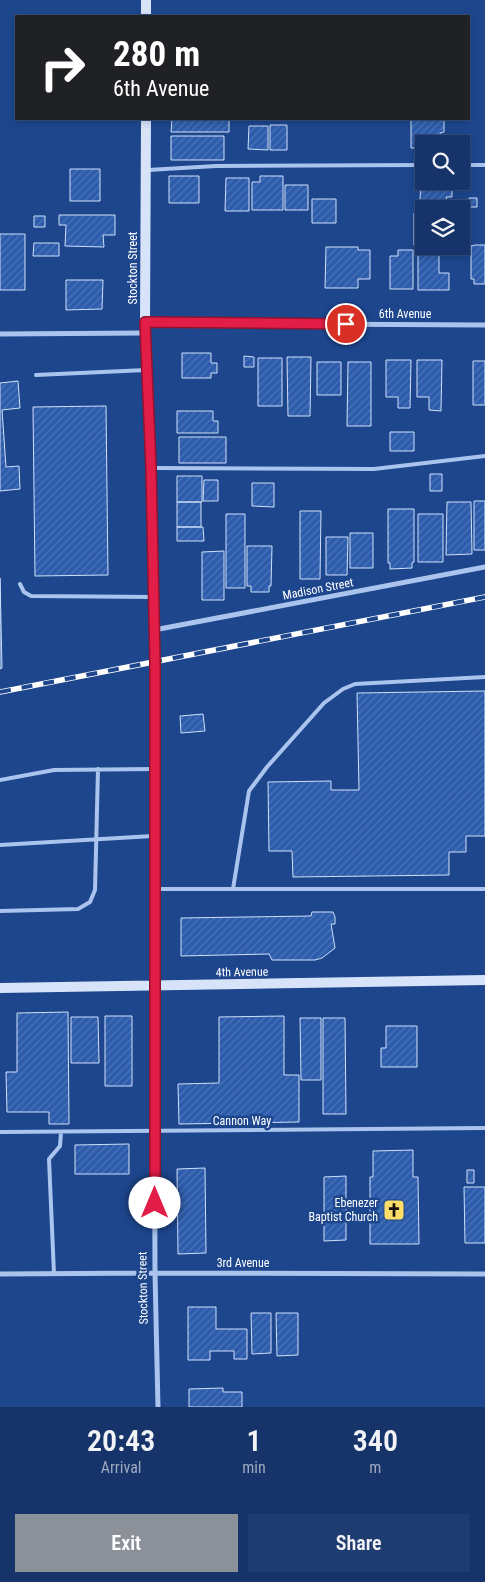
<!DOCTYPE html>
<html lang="en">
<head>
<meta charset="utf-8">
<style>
  :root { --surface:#16346a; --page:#1f3c70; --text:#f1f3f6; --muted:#9eaac1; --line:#354f7e; --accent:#8c9099 }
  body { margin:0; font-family:"Roboto Condensed",sans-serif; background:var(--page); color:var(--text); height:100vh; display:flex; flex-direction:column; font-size:19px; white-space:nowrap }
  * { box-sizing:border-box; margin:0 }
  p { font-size:16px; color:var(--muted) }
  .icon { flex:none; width:28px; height:28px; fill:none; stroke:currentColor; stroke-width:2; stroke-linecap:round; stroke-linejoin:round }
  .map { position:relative; height:1407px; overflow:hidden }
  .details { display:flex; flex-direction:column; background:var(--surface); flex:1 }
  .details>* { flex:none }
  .hud { position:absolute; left:15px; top:15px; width:455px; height:105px; border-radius:0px; box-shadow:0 2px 8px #0003,0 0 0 1px var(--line); background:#202124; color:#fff; overflow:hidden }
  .fabs { position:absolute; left:415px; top:135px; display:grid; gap:10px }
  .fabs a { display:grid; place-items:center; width:55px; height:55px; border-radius:0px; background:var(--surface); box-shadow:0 2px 8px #0003,0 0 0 1px var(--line); font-size:25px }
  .pin { position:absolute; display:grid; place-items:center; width:42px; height:42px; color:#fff; margin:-21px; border:2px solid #fff; border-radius:50%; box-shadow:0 1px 5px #0007 }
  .me { position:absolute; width:55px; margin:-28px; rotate:0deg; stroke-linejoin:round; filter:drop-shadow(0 0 4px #0008) }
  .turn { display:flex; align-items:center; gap:18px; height:105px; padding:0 15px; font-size:22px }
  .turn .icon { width:65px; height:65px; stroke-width:2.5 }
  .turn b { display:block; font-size:35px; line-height:42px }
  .eta { display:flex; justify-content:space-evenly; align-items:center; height:85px; text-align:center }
  .eta b { font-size:30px; font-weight:600; line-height:35px }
  .cta { display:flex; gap:10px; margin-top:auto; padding:10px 15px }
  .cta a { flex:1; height:58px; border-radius:0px; background:var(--accent); color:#fff; font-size:20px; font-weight:600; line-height:58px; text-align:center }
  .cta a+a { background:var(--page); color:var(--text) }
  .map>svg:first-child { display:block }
  .building { fill:url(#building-hatch); stroke:#cfe0f9 }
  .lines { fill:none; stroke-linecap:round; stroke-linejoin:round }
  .lane { stroke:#aac4ed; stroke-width:4 }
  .street { stroke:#aac4ed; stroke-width:5 }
  .secondary { stroke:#d6e3f9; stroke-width:10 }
  .rail-casing { stroke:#fff; stroke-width:5.5 }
  .rail { stroke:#1d468d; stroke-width:4; stroke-dasharray:11; stroke-linecap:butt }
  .route-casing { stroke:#92132f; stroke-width:12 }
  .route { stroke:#e11d48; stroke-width:9 }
  .labels { text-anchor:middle; stroke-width:5; stroke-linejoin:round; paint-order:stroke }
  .street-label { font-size:12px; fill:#fff; stroke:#1d468d }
  .poi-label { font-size:12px; fill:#fff; stroke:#1d468d; text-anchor:end }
</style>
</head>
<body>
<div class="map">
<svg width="485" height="1407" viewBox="0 0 485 1407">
  <defs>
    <pattern id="building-hatch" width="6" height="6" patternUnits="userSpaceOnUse" patternTransform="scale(1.25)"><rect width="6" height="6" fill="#2c5cab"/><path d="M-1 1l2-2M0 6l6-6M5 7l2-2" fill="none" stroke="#4c74b8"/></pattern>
  </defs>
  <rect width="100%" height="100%" fill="#1d468d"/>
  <path class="building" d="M172,119h57v13h-58z
    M411,119h33v13l-4,1v11h-16v4h-13z
    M270,125h17v25h-17z
    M249,126h19v24l-20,-1z
    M171,136h53v24h-53z
    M70,169h30v32h-30z
    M169,176h30v27h-30z
    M260,176h23v34h-31v-28h8z
    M421,176h3v5h28v16h-6l1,4h-27z
    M226,178h23v33h-24z
    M285,185h23v25h-23z
    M469,198h8v9h-8z
    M312,199h24v24h-24z
    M414,213h10v32h-10z
    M59,215h56v20h-12l1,12 -39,-1 1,-21h-7z
    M34,216h11v11h-11z
    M0,234h25v56h-25z
    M34,243h25v13h-26z
    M475,245h10v39h-11v-5h-3v-33z
    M326,247h32v3h12v29h-12v9h-33z
    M398,250h15v39h-23v-33h8z
    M418,255h21v18h10v17h-31z
    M66,280h37l-1,29 -36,1z
    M182,353h29v10h6v10h-6v5h-29z
    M244,356l10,1v10h-10z
    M287,357h24l-1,59h-22z
    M258,358h24v48h-24z
    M386,360h25l-1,48h-12v-11h-12z
    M417,360h25l-1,51 -12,-1v-13h-12z
    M473,361h12v44h-12z
    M317,362h24v33h-24z
    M348,362h23v64h-24z
    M18,381l2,27 -18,2 4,57 13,-1 1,23 -20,2v-108z
    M106,406l2,169 -73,1 -2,-169z
    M177,411h36v10h5v12h-41z
    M390,432h24v19h-24z
    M179,437h47v26h-47z
    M430,474h12v17h-12z
    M177,476h25v26h-25z
    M204,480h14v21h-15z
    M252,483h22v24l-22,-1z
    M474,501h11v49h-11z
    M177,502h24v25h-24z
    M447,502h24l1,52 -26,1z
    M388,509h26v53l-2,1v5l-22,1v-6h-2z
    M300,511h21l-1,68h-20z
    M226,514h19v74h-19z
    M418,514h25v48h-25z
    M177,527h26l1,14h-27z
    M350,533h23v35h-23z
    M326,537h22l-1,38h-21z
    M247,546h25l-1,40h-2v6h-18v-6h-4z
    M224,551v49h-22v-48z
    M0,578l2,90 -2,1z
    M485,691v145h-19v16h-17v23l-156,2 -1,-26h-23l-1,-69 63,-1v9h28l-2,-97z
    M203,714l2,17 -24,2 -1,-17z
    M312,912h21l2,5v7h-4l4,24 -13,10 -7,2h-43l-3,-6 -88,2v-38l130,-2z
    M68,1012l1,112h-20v-12h-42l-1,-40h11v-59z
    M105,1016h27v70h-27z
    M284,1016v59h15v47l-120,2 -1,-40 41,-1v-66z
    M71,1017h27l1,46h-28z
    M300,1018h21v62h-20z
    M323,1018h22l1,96h-23z
    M386,1026h31v41h-36v-19h5z
    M129,1144v30h-54v-29z
    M413,1150v27h5l1,67h-49v-67h3v-26z
    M205,1168l1,85 -28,1 -1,-85z
    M467,1170h7v13h-7z
    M346,1176v64l-22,1v-64z
    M464,1187h21v56h-20z
    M188,1307h28v22h31v30h-13v-8h-24v9h-22z
    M251,1313h20v40l-19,1z
    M276,1313h22v42l-21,1z
    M223,1388v4h19v15h-53v-18z"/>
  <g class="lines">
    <path class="lane" d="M461,165h24
      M148,170l68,-4 208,-1
      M36,375l110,-5
      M153,468l221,1 111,-13
      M20,584l4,8 7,4 122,1
      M0,780l54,-10 100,-1
      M0,845l153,-9
      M156,889h329
      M233,889l16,-98 18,-24 57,-64 19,-14 12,-5 130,-7
      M0,911l78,-2 12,-7 5,-12 3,-121
      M0,1132l485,-4
      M54,1274l-5,-115 11,-13 1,-14"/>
    <path class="street" d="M145,323l340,2
      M0,334l146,-1
      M154,630l331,-63
      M154,986l1,287 3,134
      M0,1274l155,-1 330,1"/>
    <path class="secondary" d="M146,16v-16
      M146,119l-1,204 6,145 4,194 -1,324
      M0,988l485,-8"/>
    <g class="rail-casing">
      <path id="rail" d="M0,692l485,-95"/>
    </g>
    <use href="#rail" class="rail"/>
  </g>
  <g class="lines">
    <g class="route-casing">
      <path id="route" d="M155,1203v-541l-4,-194 -6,-146 201,2"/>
    </g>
    <use href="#route" class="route"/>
  </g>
  <defs>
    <g id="church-square" transform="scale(1.125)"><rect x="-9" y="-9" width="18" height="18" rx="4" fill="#fddc68" stroke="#1d468d"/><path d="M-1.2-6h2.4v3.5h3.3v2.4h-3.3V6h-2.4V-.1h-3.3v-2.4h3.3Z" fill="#111"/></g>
  </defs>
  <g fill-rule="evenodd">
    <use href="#church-square" x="394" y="1210"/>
  </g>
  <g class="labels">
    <g class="street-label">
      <text transform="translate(133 268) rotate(-90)" y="4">Stockton Street</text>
      <text x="405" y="318">6th Avenue</text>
      <text transform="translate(318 589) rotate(-11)" y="4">Madison Street</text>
      <text transform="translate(242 972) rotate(-1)" y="4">4th Avenue</text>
      <text x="242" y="1125">Cannon Way</text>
      <text x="243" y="1267">3rd Avenue</text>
      <text transform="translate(143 1288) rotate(-91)" y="4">Stockton Street</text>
    </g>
    <g class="poi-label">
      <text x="378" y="1207">Ebenezer<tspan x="378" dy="14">Baptist Church</tspan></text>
    </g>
  </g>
</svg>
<div class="fabs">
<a><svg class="icon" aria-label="search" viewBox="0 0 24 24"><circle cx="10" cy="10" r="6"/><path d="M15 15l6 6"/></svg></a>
<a><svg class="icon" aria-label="layers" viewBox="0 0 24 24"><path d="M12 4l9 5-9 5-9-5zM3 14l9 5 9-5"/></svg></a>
</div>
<div class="pin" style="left:346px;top:324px;background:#d93025"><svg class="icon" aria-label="arrive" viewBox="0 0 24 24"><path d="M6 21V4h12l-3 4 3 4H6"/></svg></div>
<svg class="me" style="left:155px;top:1203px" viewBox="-20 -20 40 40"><circle r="19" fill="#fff"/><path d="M0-13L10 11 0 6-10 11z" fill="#e11d48"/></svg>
<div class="hud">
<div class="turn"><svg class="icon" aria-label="right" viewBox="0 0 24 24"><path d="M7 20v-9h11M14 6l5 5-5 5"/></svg><div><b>280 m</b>6th Avenue</div></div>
</div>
</div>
<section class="details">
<div class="eta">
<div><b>20:43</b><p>Arrival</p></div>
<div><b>1</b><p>min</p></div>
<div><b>340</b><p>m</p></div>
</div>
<div class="cta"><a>Exit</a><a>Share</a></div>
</section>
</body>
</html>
